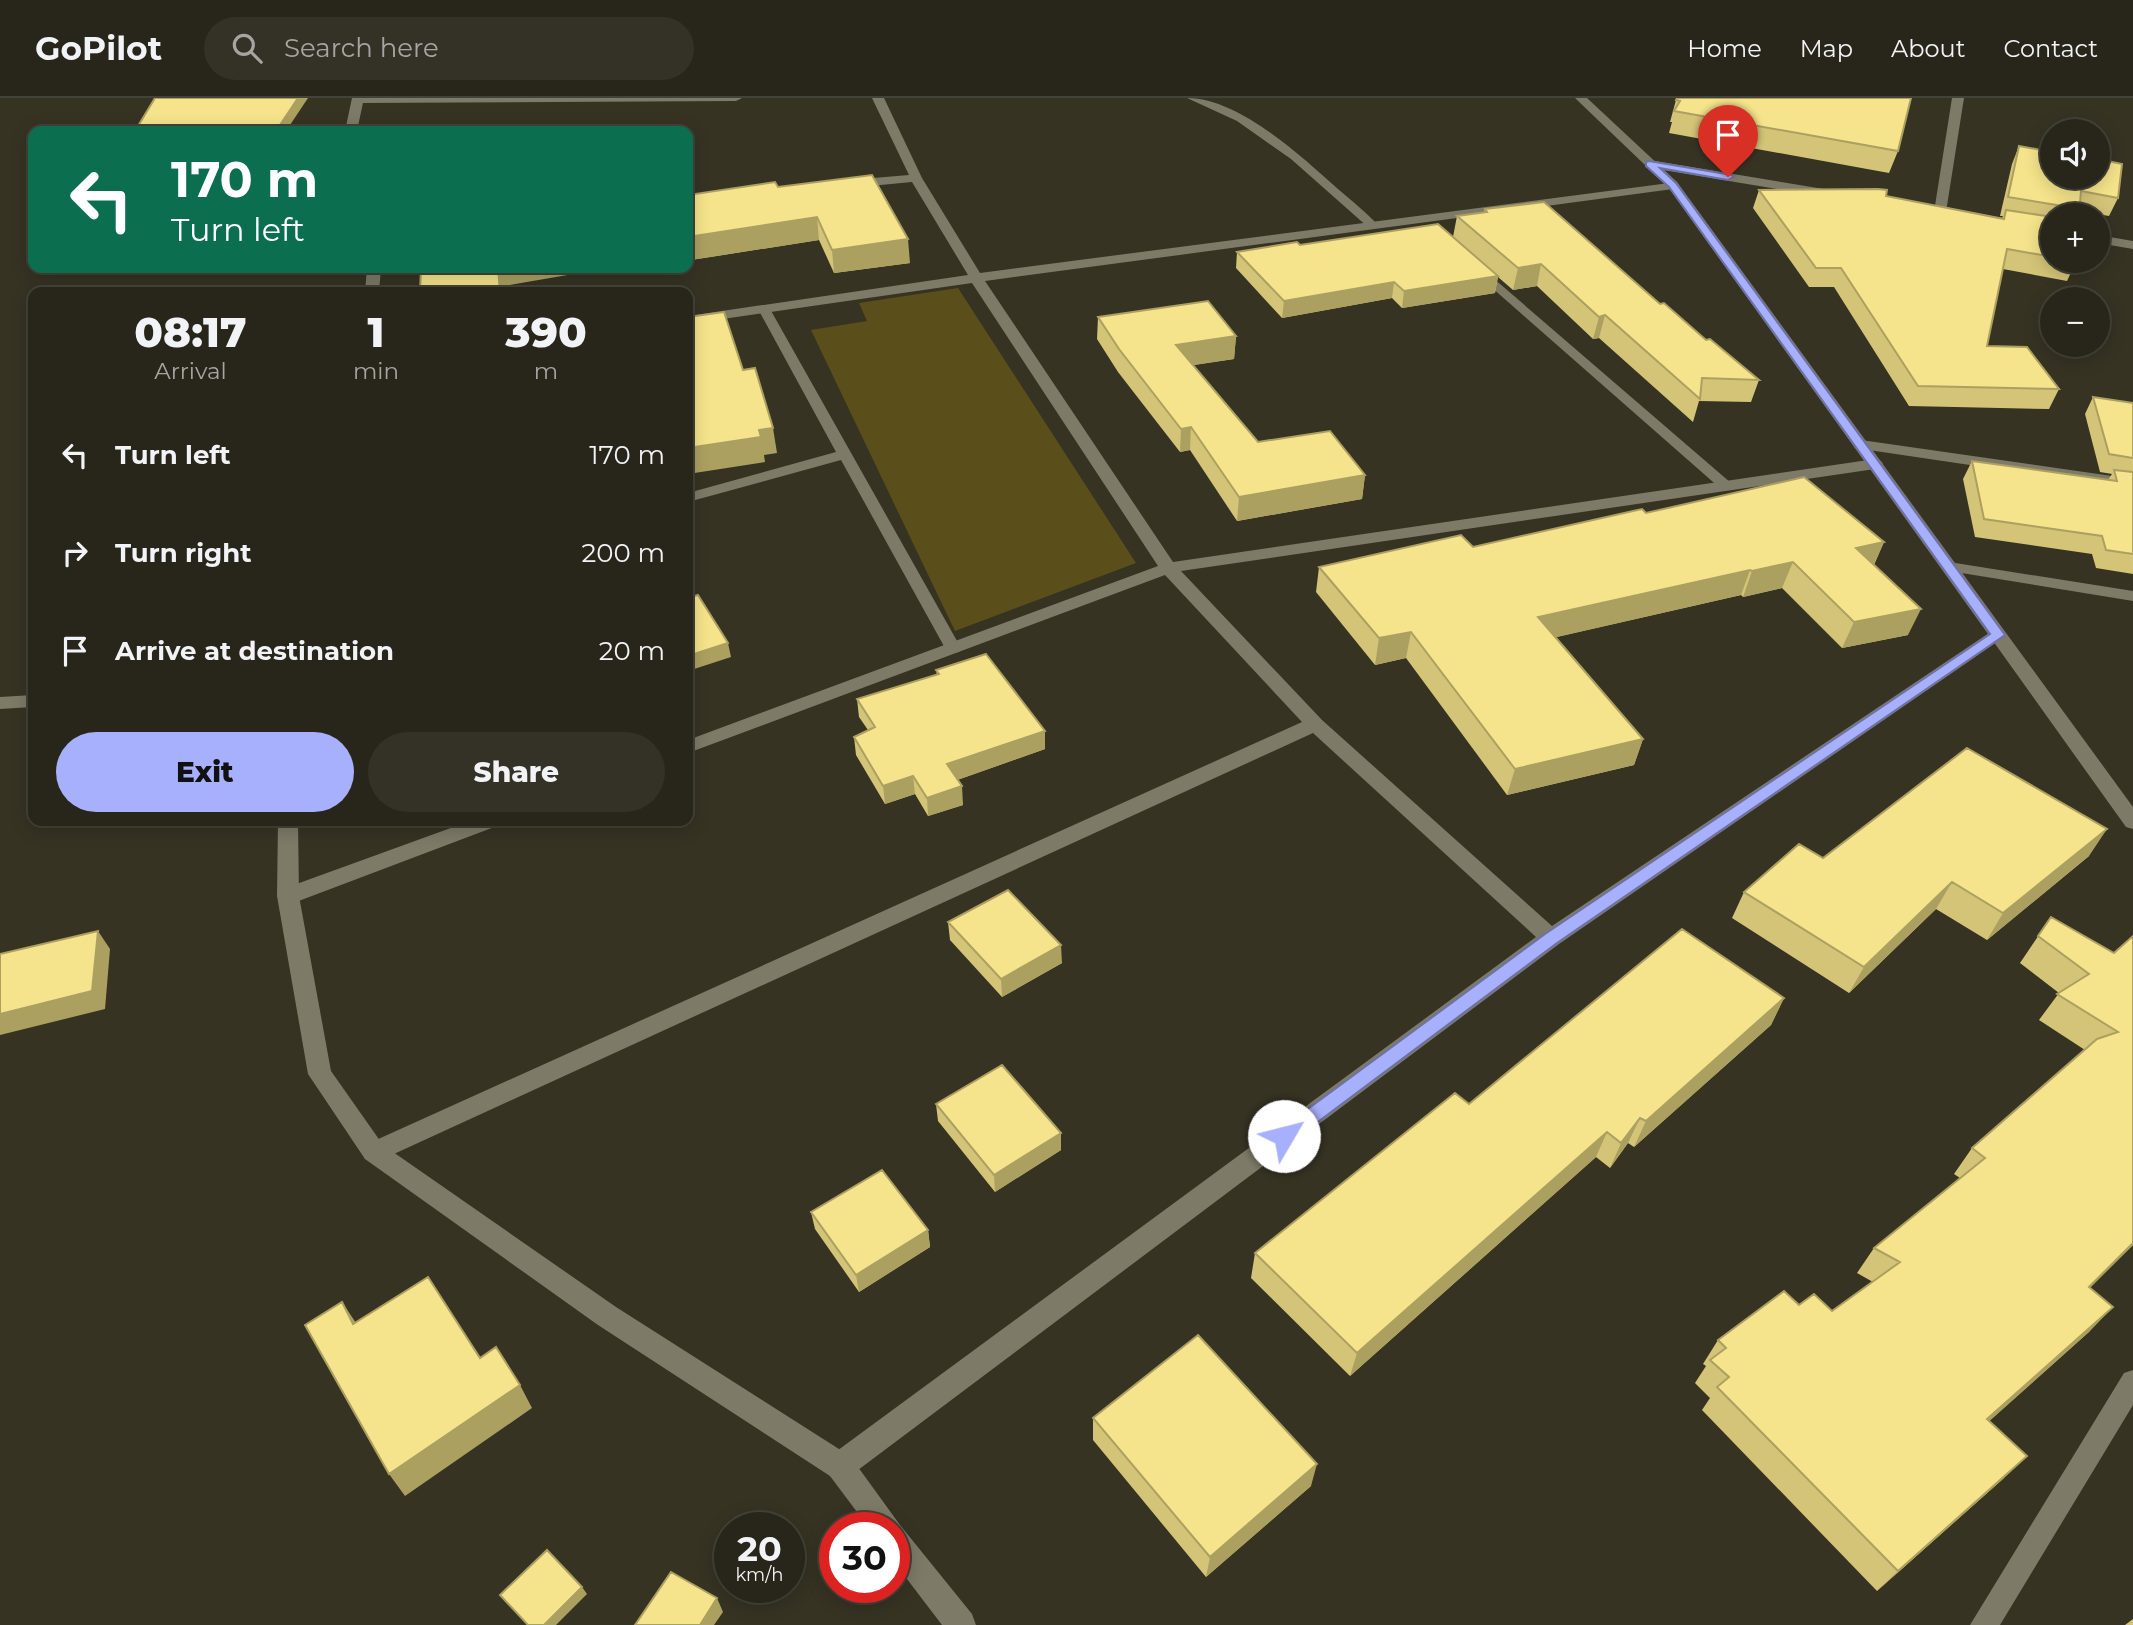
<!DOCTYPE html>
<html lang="en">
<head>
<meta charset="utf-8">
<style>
  :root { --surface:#28261a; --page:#343227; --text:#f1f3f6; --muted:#a5a5a2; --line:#444339; --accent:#a7b0fc }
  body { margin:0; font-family:Montserrat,sans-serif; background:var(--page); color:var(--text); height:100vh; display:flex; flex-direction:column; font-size:26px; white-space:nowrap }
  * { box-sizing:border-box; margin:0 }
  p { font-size:23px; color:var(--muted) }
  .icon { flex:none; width:38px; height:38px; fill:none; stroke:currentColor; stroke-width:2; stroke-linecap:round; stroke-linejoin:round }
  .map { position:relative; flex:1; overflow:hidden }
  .details { position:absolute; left:28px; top:189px; width:665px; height:539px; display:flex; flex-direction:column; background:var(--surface); border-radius:14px; box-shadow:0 4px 18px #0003,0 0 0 2px var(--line) }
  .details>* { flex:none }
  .guide { position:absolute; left:28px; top:28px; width:665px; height:147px; border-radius:14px; box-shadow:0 4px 18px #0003,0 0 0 2px var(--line); background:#0b6e4f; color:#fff; overflow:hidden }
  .fabs { position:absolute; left:2040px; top:21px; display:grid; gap:14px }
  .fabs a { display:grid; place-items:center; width:70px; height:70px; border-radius:50%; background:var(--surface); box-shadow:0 4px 18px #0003,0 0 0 2px var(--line); font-size:35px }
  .speed { position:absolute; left:714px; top:1414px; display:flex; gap:14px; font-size:35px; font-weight:700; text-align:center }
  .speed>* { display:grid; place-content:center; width:91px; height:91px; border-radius:50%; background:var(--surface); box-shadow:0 4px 18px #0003,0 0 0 2px var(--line); line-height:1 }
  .speed small { font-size:18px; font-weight:400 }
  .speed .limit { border:10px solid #d22; background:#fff; color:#111 }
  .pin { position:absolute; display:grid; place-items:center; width:60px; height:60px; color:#fff; margin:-72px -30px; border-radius:50% 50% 50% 0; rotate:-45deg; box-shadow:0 0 7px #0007 }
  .pin .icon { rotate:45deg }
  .me { position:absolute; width:77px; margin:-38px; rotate:53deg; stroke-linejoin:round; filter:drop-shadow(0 0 5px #0008) }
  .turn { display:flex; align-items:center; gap:24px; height:147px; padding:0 28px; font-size:32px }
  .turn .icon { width:91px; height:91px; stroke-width:2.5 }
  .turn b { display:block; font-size:49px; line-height:60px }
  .eta { display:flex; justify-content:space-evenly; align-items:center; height:119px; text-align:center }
  .eta b { font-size:42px; font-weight:800; line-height:49px }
  .primary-button { display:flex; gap:14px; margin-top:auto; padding:14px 28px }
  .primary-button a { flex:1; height:80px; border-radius:42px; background:var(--accent); color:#111; font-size:28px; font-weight:800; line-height:80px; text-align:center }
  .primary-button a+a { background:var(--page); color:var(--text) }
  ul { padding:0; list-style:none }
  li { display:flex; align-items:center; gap:21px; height:98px; padding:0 28px }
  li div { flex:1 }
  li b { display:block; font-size:26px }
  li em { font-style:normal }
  header { display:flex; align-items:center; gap:42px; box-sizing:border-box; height:98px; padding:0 35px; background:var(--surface); border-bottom:2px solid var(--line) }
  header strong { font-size:33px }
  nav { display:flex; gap:38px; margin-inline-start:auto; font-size:24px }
  .search { width:490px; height:63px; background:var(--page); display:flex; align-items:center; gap:18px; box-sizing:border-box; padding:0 24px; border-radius:38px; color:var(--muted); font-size:26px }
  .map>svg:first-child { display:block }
  .green { fill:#5a4f1b }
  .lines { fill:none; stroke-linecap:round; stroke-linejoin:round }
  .lane { fill:#7e7a68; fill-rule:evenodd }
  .street { fill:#7e7a68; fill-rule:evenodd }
  .secondary { fill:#7e7a68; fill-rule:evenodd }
  .wall { fill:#d3c478 }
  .shaded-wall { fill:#aca061 }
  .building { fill:#f5e48b; stroke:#aca061; stroke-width:2 }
  .route { fill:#a7b0fc; stroke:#6d72a4; stroke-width:2 }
</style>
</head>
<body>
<header>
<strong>GoPilot</strong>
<div class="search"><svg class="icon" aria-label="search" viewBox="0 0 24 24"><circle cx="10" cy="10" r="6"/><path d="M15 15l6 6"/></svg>Search here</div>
<nav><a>Home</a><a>Map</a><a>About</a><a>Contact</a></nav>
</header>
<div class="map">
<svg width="2133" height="1527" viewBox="0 0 2133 1527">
  <rect width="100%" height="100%" fill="#363323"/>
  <path class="green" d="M958,190l178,275 -181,68 -144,-301 56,-9 -8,-18z"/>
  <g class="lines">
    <path class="lane" d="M1187,0c52,0 114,58 151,91 14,12 29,24 41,37l-10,2 -78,-69 -54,-38z
      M1478,167l253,218 2,3 -2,3h-10l-247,-217v-6z
      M764,207l6,4 191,339 -2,4 -6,1 -8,-5 -104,-188 -153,42v-9l148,-41 -78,-143z
      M1949,464l184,29v10l-190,-31 -2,-3 2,-3z
      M2133,1272v35l-133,220h-30l154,-252z"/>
    <path class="street" d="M354,0h388l-6,3 -378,2 -4,-1z
      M872,0h12l38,80 58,95 697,-91 2,3 -6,4 -688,92 188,281 702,-103 6,2 2,3 -2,3 -6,2 -694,102 141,149 230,206 440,-295 6,-2 9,6 -448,309 -709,532 -10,4 -10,-4 -4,-10 4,-10 706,-519 -223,-204 -930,426 -9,3 -9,-3 -3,-7 3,-7 937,-423 -137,-147 -477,178v-13l470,-174 -186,-283 -284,41v-8l280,-41 -56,-93 -63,6 -6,-4 6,-4 60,-5z
      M1952,0h12l-18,114 -6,4 -6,-4z
      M1649,62l181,30 6,4 -6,4 -185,-31v-6z
      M2098,137l35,6v8l-35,-6z
      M1861,342l272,39v10l-278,-41 -2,-3z
      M33,597v12l-33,2v-12z
      M470,723h30l-3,5 -201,76 -8,2 -8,-2 -3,-6 3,-6z"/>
    <path class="secondary" d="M352,0h12l-7,33h-12z
      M1575,0h12l90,84 456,625v22l-7,-2 -457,-639z
      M367,170h14l-2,24h-14z
      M278,723h20l1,75 32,175 52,74 233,162 234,149 50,69 72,89 4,11h-34l-48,-63v-34h-25l-39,-52 -232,-151 -233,-166 -57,-85 -31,-178z"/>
  </g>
  <path class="wall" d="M1676,2l222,51 -9,22 -220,-40 3,-11h-2z
    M2019,48l99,52 -9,18 -30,-5v4h-26v46l23,1 -9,19 -64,-12 -16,77 72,43 -10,20 -140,-3 -75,-119h-25l-56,-79 6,-18 127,6 116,22 1,-2h-3l12,-52z
    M778,89l132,76 -76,10 -15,-33 -128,20 -2,-6h-1v-59z
    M1485,111l175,95 99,76 -8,22 -52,-1 -6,21 -94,-84 -6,1 -56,-53 -24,4 -15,-13 -3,16 -93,15 -10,-10 -110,20 -46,-50 1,-16 63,-7 153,-8 4,-21 27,-4z
    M1098,219l138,19 -2,23 -41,6 65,77 107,33 -3,24 -125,22 -47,-71 -10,2 -62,-80 -21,-33z
    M2093,299l40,6v171l-37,-6 -4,-14 -117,-17 -12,-58 9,-18 136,19 4,-6 -12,-2 -15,-58z
    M1646,415l238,29 -10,23 34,70 -66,13 -60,-60 -39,9 -2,-2 -185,42 87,102 -9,26 -127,30 -101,-137 -31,7 -59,-73 3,-25 154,-20z
    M936,572l109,61v18l-88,31 6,25 -35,11 -13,-22 -30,10 -29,-49 -2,-18 14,-7 -9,-13 -2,-18 80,-24z
    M2089,758l-102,84 -51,-31 -87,84 -117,-75 12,-26 79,-34z
    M2051,819l63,36 19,-17v309l-43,42v44l-101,90 15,57 -127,113 -175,-181 8,-12 -15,-15 11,-17 -3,-2 15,-24 81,-35 33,6 41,-29 -16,-9 17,-25 86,-70 -6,-4 18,-26 113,-98 -46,-30 20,-27 -39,-30z
    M948,824l114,41 -60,34 -52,-57z
    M1784,900l-13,27 -137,122 -6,-4 -18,25 -14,-11 -246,219 -99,-98 4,-25 214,-149z
    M936,1006l125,46 -66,42 -57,-71z
    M811,1114l117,18 2,17 -71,45 -44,-63z
    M1093,1320l218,68 -105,91 -113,-137z
    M2133,1521v6h-8z"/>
  <path class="shaded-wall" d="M298,0h10l-22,33h-10z
    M817,119l2,23 -128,20 -3,-23z
    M908,141l2,24 -76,10 -2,-23z
    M1541,166l-4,22 -24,4 5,-22z
    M205,170h19l-18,3z
    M498,170h110l-104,18v6h-4z
    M1498,178l-3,17 -93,15 2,-17z
    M1394,184l-2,16 -110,20 2,-17z
    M1605,217l-6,23 -6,1 6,-22z
    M1236,238l-2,23 -59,9 1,-23z
    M1191,329l-1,23 -10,2 1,-23z
    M773,330l4,25 -13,2 1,7 -77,12v-26l71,-18z
    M1365,377l-3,24 -125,22 2,-24z
    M1884,444l-12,26 -16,-20z
    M1793,464l-11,26 -39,9 9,-26z
    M1750,472l-9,25 -210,48 7,-26z
    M1921,511l-13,26 -66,13 12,-26z
    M1411,534l-5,26 -31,7 4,-27z
    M728,545l3,14 -43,14v-15z
    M1045,633v18l-96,34 -2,-19z
    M1643,641l-9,26 -127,30 8,-26z
    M913,678l2,18 -30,10 -2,-18z
    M962,688l1,19 -35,11 -1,-18z
    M2107,731l-18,27 -102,84 16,-27z
    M1952,784l-16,27 -87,84 15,-26z
    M98,833l12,18 -5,60 -105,26v-21z
    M1061,847l1,18 -60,34 -1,-18z
    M1784,900l-13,27 -137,122 12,-26z
    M1640,1020l-12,25 -18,25 11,-25z
    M1607,1034l-11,25 -246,219 7,-23z
    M1061,1035v17l-66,42 -1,-17z
    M928,1132l2,17 -71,45 -3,-17z
    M2133,1145v2l-66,66 22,-24z
    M342,1204l16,24 -5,-2z
    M2113,1209l-23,24 -124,111 21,-23z
    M520,1287l12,23 -127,88 -16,-22z
    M2027,1358l-23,22 -127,113 21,-20z
    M1317,1366l-6,22 -105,91 4,-20z
    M582,1489l5,7 -31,31h-12z
    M717,1500l6,14 -9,13h-14z"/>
  <path class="building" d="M155,0h143l-22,33h-141z
    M1677,0h234l-13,53 -224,-40 6,-10 -4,-1z
    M2019,48l34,6v25h45v-18l24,5 -4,34 -37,-7 -2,24h-15l-2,-9 -54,-9z
    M872,77l36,64 -76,11 -15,-33 -129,20v-42l87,-13 3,5z
    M1878,91l9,1 -1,6 118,23 2,-9 47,7v40l-46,-8 -20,97 40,1 32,42 -141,-3 -77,-118h-25l-57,-78z
    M1544,104l116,102 4,-1 42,37 4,-1 49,41 -57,-2 -2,21 -95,-84 -6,2 -58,-53 -23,4 -61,-52 30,-4 -2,-3z
    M1438,126l60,52 -94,15 -10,-9 -110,19 -47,-49 60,-10 3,3z
    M421,170h77l2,24h-80z
    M1208,203l28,35 -60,9 82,97 72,-11 35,44 -126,22 -48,-70 -10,2 -62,-80 -21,-32z
    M724,214l19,58 12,-2 18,60 -14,2 2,7 -73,11v-131z
    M2093,299l40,6v55l-24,-4z
    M1972,363l145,20 -3,-11 19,2v82l-27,-4 -4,-14 -118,-17z
    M1804,379l80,65 -28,6 65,61 -67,13 -61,-60 -41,9 -2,-1 -212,47 105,122 -128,30 -104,-137 -32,6 -60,-71 142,-32 12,12 169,-38 4,4z
    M698,497l30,48 -40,13v-58z
    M986,556l59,77 -98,33 15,22 -35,12 -14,-22 -30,10 -29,-49 21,-10 -18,-28 82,-25 -3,-4z
    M1967,650l140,81 -104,84 -51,-31 -88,85 -120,-75 55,-48 24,14z
    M1008,792l53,55 -60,34 -53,-57z
    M2051,819l63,36 19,-17v307l-44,44 24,20 -126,112 40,37 -129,115 -181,-184 12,-10 -19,-17 16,-12 -8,-8 66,-49 15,14 15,-11 18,17 68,-49 -26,-14 111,-90 -13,-10 125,-109 21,-7 -61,-38 32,-20 -51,-38z
    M1682,831l102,69 -138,123 -6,-3 -19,25 -14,-11 -250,221 -102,-100 200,-160 14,11z
    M98,833l-6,60 -92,23v-60z
    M1002,967l59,68 -67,42 -58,-71z
    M882,1072l46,60 -72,45 -45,-63z
    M428,1179l52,81 16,-11 24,38 -131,89 -84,-149 37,-23 11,22z
    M1198,1237l119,129 -107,93 -117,-139z
    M547,1452l35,37 -38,38h-16l-28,-30z
    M671,1474l46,26 -17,27h-65z"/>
  <path class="route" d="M1649,63l83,14 1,2 -5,3 -68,-12 16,15 329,452 -448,308 -266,199 -7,2 -6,-2 -3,-6 3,-5 267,-197 445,-300 -321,-447 -23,-21v-4z"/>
</svg>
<div class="fabs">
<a><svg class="icon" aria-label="sound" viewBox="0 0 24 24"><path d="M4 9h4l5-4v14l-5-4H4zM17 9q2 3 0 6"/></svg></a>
<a>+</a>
<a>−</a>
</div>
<div class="speed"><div>20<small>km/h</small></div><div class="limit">30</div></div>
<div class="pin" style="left:1728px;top:79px;background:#d93025"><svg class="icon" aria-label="arrive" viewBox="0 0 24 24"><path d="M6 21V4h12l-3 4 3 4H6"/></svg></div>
<svg class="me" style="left:1284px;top:1038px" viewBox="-20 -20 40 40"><circle r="19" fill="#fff"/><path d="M0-13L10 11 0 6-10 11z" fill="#a7b0fc"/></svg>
<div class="guide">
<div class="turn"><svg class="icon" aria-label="left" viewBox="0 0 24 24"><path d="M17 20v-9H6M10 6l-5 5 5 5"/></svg><div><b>170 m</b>Turn left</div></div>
</div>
<section class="details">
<div class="eta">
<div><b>08:17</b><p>Arrival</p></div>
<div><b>1</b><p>min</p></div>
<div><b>390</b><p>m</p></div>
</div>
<ul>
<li><svg class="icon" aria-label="left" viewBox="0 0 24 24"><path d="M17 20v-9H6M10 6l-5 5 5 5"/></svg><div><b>Turn left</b></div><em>170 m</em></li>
<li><svg class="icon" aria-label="right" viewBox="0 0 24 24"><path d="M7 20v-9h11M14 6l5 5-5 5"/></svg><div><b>Turn right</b></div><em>200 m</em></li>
<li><svg class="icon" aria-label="arrive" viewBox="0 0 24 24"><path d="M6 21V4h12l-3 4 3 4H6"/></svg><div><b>Arrive at destination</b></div><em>20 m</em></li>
</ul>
<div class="primary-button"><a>Exit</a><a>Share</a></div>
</section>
</div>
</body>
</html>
